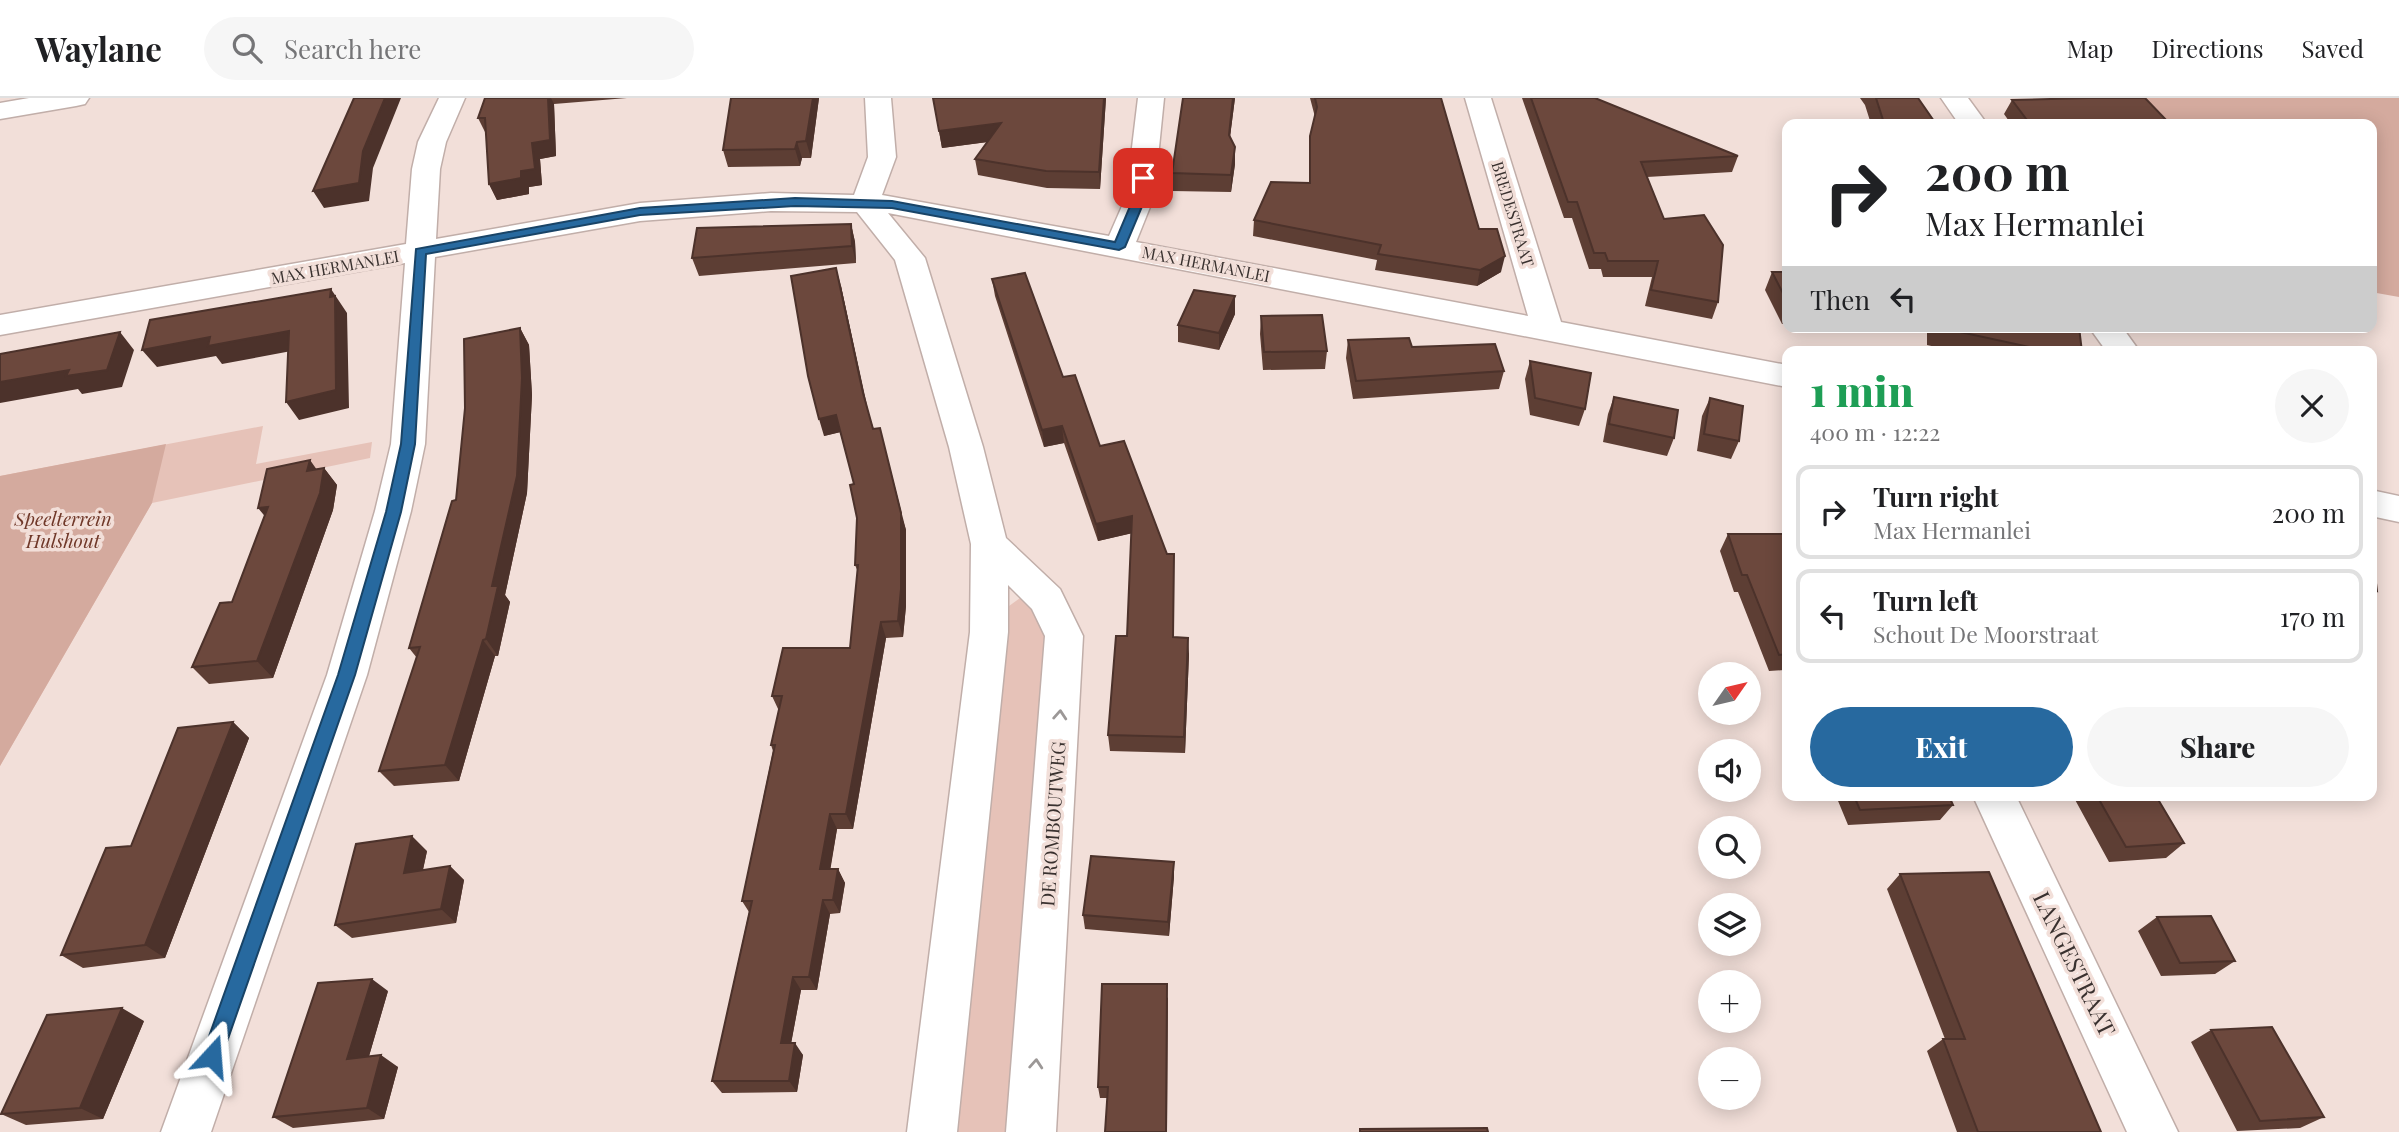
<!DOCTYPE html>
<html lang="en">
<head>
<meta charset="utf-8">
<style>
  :root { --surface:#fff; --page:#f6f6f6; --text:#202124; --muted:#757577; --line:#e0e0e0; --accent:#27699f }
  body { margin:0; font-family:"Playfair Display",serif; background:var(--page); color:var(--text); height:100vh; display:flex; flex-direction:column; font-size:26px; white-space:nowrap }
  * { box-sizing:border-box; margin:0 }
  p { font-size:23px; color:var(--muted) }
  .icon { flex:none; width:38px; height:38px; fill:none; stroke:currentColor; stroke-width:2; stroke-linecap:round; stroke-linejoin:round }
  .map { position:relative; flex:1; overflow:hidden }
  .drawer { position:absolute; left:1782px; top:248px; width:595px; height:455px; display:flex; flex-direction:column; background:var(--surface); border-radius:14px; box-shadow:0 4px 18px #0003 }
  .drawer>* { flex:none }
  .guide { position:absolute; left:1782px; top:21px; width:595px; height:214px; border-radius:14px; box-shadow:0 4px 18px #0003; background:#fff; color:var(--text); overflow:hidden }
  .needle { width:46px; rotate:56deg }
  .tools { position:absolute; left:1698px; top:564px; display:grid; gap:14px }
  .tools a { display:grid; place-items:center; width:63px; height:63px; border-radius:50%; background:var(--surface); box-shadow:0 4px 18px #0003; font-size:35px }
  .pin { position:absolute; display:grid; place-items:center; width:60px; height:60px; color:#fff; margin:-30px; border-radius:14px; box-shadow:0 4px 10px #0006 }
  .me { position:absolute; width:77px; margin:-38px; rotate:19deg; stroke-linejoin:round; filter:drop-shadow(0 0 5px #0008) }
  .turn { display:flex; align-items:center; gap:24px; height:147px; padding:0 28px; font-size:32px }
  .turn .icon { width:91px; height:91px; stroke-width:2.5 }
  .turn b { display:block; font-size:49px; line-height:60px }
  .then { display:flex; align-items:center; height:66px; padding:0 28px; background:#0003; gap:14px; font-size:26px }
  .round { display:grid; place-items:center; flex:none; width:74px; height:74px; border-radius:37px; background:var(--page) }
  .head { display:flex; align-items:center; justify-content:space-between; height:119px; padding:0 28px }
  h1 { font-size:42px; font-weight:800; line-height:52px; color:#1e9e55 }
  .button { display:flex; gap:14px; margin-top:auto; padding:14px 28px }
  .button a { flex:1; height:80px; border-radius:42px; background:var(--accent); color:#fff; font-size:28px; font-weight:800; line-height:80px; text-align:center }
  .button a+a { background:var(--page); color:var(--text) }
  ul { padding:0; list-style:none }
  li { display:flex; align-items:center; gap:21px; height:94px; margin:0 14px 10px; padding:0 14px; border:4px solid var(--line); border-radius:14px }
  li div { flex:1 }
  li b { display:block; font-size:26px }
  li em { font-style:normal }
  header { display:flex; align-items:center; gap:42px; box-sizing:border-box; height:98px; padding:0 35px; background:var(--surface); border-bottom:2px solid var(--line) }
  header strong { font-size:33px }
  nav { display:flex; gap:38px; margin-inline-start:auto; font-size:24px }
  .search { width:490px; height:63px; background:var(--page); display:flex; align-items:center; gap:18px; box-sizing:border-box; padding:0 24px; border-radius:38px; color:var(--muted); font-size:26px }
  .map>svg:first-child { display:block }
  .green { fill:#e6c2b8 }
  .forest { fill:#d4aa9e }
  .lines { fill:none; stroke-linecap:round; stroke-linejoin:round }
  .street-casing { stroke:#c1aea9; stroke-width:3 }
  .street { fill:#fff; fill-rule:evenodd }
  .wall { fill:#5d3e34 }
  .shaded-wall { fill:#4c322b }
  .building { fill:#6c483d; stroke:#4c322b; stroke-width:2 }
  .oneway { stroke:#9c9897 }
  .route { fill:#27699f; stroke:#194467; stroke-width:2 }
  .labels { text-anchor:middle; stroke-width:7; stroke-linejoin:round; paint-order:stroke }
  .far-street-label { font-size:16px; fill:#39312f; stroke:#f2dfd9 }
  .park-label { font-size:19px; font-style:italic; fill:#703829; stroke:#f2dfd9 }
  .street-label { font-size:19px; fill:#39312f; stroke:#f2dfd9 }
  .near-street-label { font-size:23px; fill:#39312f; stroke:#f2dfd9 }
</style>
</head>
<body>
<header>
<strong>Waylane</strong>
<div class="search"><svg class="icon" aria-label="search" viewBox="0 0 24 24"><circle cx="10" cy="10" r="6"/><path d="M15 15l6 6"/></svg>Search here</div>
<nav><a>Map</a><a>Directions</a><a>Saved</a></nav>
</header>
<div class="map">
<svg width="2399" height="1034" viewBox="0 0 2399 1034">
  <rect width="100%" height="100%" fill="#f2dfd9"/>
  <path class="green" d="M263,328l-7,38 116,-22 -2,16 -218,45 -152,263v-290z
    M1020,500l8,1 18,22 -30,511h-59l52,-526z"/>
  <path class="forest" d="M2127,0h272v199l-28,-5v-168h-220z
    M166,346l-14,59 -152,263v-290z"/>
  <g class="lines">
    <g class="street-casing">
      <path id="street" d="M29,0h60l-4,6 -9,2 -76,13v-16z
        M439,0h26l-19,44 -6,27 -4,70 204,-36 131,-10 83,2 14,-38 -3,-59h26l5,59 -14,38 227,41 17,-39 12,-99h26l-10,99 -18,45 392,74 -63,-218h26l70,224 226,43v22l-899,-174 37,45 58,189 23,91 54,51 23,47 -27,496h-50l39,-496 -13,-27 -24,-24v47l-51,500h-50l63,-500 1,-88 -22,-97 -54,-187 -38,-48 -86,-1 -131,10 -205,36 -10,187 -14,67 -44,164 -156,457h-50l166,-457 48,-164 16,-67 14,-181 -405,72v-20l406,-71 6,-75 6,-27z
        M1941,0h27l19,26h-28z
        M2089,229h33l18,25h-33z
        M2371,392l28,6v26l-28,-6z
        M1973,698h43l162,336h-51z"/>
    </g>
    <use href="#street" class="street"/>
  </g>
  <path class="wall" d="M485,0h142l-73,6 2,52 -16,3 2,26 -13,2v7l-32,6 -8,-16 -3,-50 -8,-16z
    M731,0h88l-8,60h-9l-2,8 -72,1 -5,-17z
    M933,0h173l-6,91 -53,-1 -69,-13 -3,-16 12,-17 -45,6z
    M1235,0l-5,39 5,27 -4,28 -59,-1v-18z
    M1310,0h131l38,131 22,43 -24,14 -102,-16 2,-10 -124,-24 1,-16 55,-37 1,-47 5,-19z
    M1522,0h73l143,58 -6,16 -85,5 17,42 54,83 -6,17 -67,-13 7,-29h-49l-2,-8h-12l-17,-51h-8z
    M1860,0h58l18,26h-65l-6,-19z
    M2012,2l158,24h-159l-7,-10z
    M851,126l4,18 1,21 -157,13 -7,-18z
    M1772,174h15v52h-5l-17,-34z
    M992,181l71,98 37,69 67,108h7l-1,83 16,17 -4,99 -75,-2 -2,-16 19,-99 5,-103 -34,8 -34,-98 -20,4 -49,-151z
    M841,188l26,122 39,122v76l-3,31 -17,1 -33,191h-16l-7,40h8l7,14 -5,30 -10,1 -13,76h-16l-10,53 12,12 -6,37 -75,1 -10,-12 37,-169 -7,-11 31,-150 -2,-6 8,-34 -7,-15 78,-48 8,-76 -3,-7 2,-47 -3,-34 -14,-52 -16,4z
    M1235,198v18l-16,36 -41,-8v-17z
    M1261,218l66,35 -2,18 -62,1 -3,-36z
    M1927,229h152l3,25h-124l-31,-7z
    M520,230l9,17 3,50 -5,98 -22,102 5,7 -12,54h-3l-36,125 -65,5 -15,-15 38,-113 -8,-10 47,-148z
    M1348,242l64,7 92,24 -5,18 -146,10 -7,-41z
    M1530,263l55,48 -6,17 -49,-11 -5,-36z
    M1614,299l60,41 -7,18 -64,-14 5,-28z
    M1710,300l29,43 -8,18 -34,-8 5,-35z
    M324,370l13,17 -4,25 -60,168 -64,6 -17,-17 40,-65 84,-133z
    M1728,436h59v143l-3,-7 -15,1 -31,-79h-4l-14,-41z
    M2371,453l6,40 -6,5z
    M233,624l16,16 -84,220 -82,10 -22,-13 70,-109z
    M1836,698h113l4,9 -13,15 -92,5z
    M2073,698h83l28,47 -18,15 -57,4z
    M427,753l-4,19 27,-4 14,14 -8,43 -104,15 -17,-13z
    M1900,776l201,258h-144l-30,-81 16,-12h2l-58,-150z
    M1174,778l-5,60 -84,-7 -2,-14z
    M2157,819l78,44 -20,13 -54,2 -23,-45z
    M388,893l-19,65 29,11 -14,52 -91,9 -20,-11z
    M1168,899l-1,135h-62l2,-34h-7l-2,-11z
    M144,923l-41,98 -77,6 -25,-11z
    M2211,932l113,87 -24,11 -63,3 -46,-89z"/>
  <path class="shaded-wall" d="M385,0h16l-28,70 -4,33 -45,7 -11,-17 50,-40z
    M548,0h3l3,6 2,52 -16,3 2,26 -13,2v7l-32,6 -8,-16 32,-13 11,-28z
    M813,0h6l-8,60 -5,-17z
    M1104,0h2l-6,91 -1,-17z
    M1233,0h2l-7,54 1,-17z
    M1001,25l2,17 -61,8 -3,-17z
    M797,44l5,16 -2,8 -5,-17z
    M1235,49v17l-4,28v-17z
    M851,126l4,18 1,21 -4,-17z
    M1505,158l-4,16 -24,14 3,-16z
    M836,170l5,18 27,124 -5,-17z
    M331,191l16,24 2,95 -50,12 -13,-18 44,-105z
    M1235,198v18l-16,36v-17z
    M520,230l9,17 3,50 -5,98 -22,102 5,7 -12,54 -12,-17z
    M289,233l13,18 -80,15 -6,-8 -59,11 -15,-17 68,-13z
    M120,234l14,18 -12,37 -40,7 -4,-5 -78,14v-21z
    M836,317l5,17 -17,4 -5,-17z
    M1062,328l2,17 -20,4 -2,-17z
    M880,330l26,102v76l-3,31 -5,-16z
    M310,362l12,17 2,-9 13,17 -4,25 -60,168 -16,-17z
    M268,409l5,19 -15,-18z
    M1132,418l1,17 -35,8 -2,-17z
    M881,524l5,16 -33,191 -7,-15z
    M1188,540l1,16 -4,99 -1,-16z
    M483,542l12,16 -36,125 -14,-16z
    M233,624l16,16 -84,220 -20,-13z
    M830,716l7,15 -9,55 -8,-15z
    M412,738l15,15 -8,36 -15,-14z
    M1174,764v14l-5,60 -1,-14z
    M450,768l14,14 -8,43 -15,-14z
    M838,771l7,14 -5,30 -7,-13z
    M823,802l7,14 -13,76 -8,-13z
    M793,879l8,13 -12,65 -8,-12z
    M372,881l16,12 -23,79 -18,-11z
    M1167,886v148h-1z
    M122,910l22,13 -41,98 -23,-11z
    M795,945l8,12 -6,37 -8,-11z
    M381,957l17,12 -14,52 -17,-11z"/>
  <path class="building" d="M354,0h31l-22,53 -4,32 -46,8z
    M485,0h63l2,42 -18,3 3,26 -14,2v7l-32,6 -4,-66h-7z
    M731,0h82l-7,43 -9,1 -2,7 -72,1z
    M933,0h171l-5,74 -53,-1 -71,-12 26,-36 -62,8z
    M1183,0h50l-4,37 6,12 -4,28 -59,-2z
    M1315,0h126l38,131h18l8,27 -25,14 -102,-16 3,-9 -127,-25 17,-38 39,1v-47l7,-29z
    M1531,0h64l143,58 -97,6 23,57 40,-4 19,30 -5,57 -67,-12 7,-29h-50l-3,-8h-11l-17,-51h-9z
    M1876,0h42l18,26h-50l-2,-1z
    M2088,0h57l25,26h-140l-18,-24z
    M851,126l1,22 -160,12 5,-30z
    M836,170l27,125 10,36 7,-1 21,85v76l-3,32 -17,1 -35,192h-16l-10,55h18l-5,31h-10l-14,77h-16l-12,66h14l-6,38h-77l40,-180h-10l33,-156h-4l11,-49h-10l11,-48h67l8,-83h-3l2,-47 -7,-33 4,-1 -18,-69 -17,4 -11,-43 -17,-100z
    M1772,174h15v29z
    M1025,175l38,104 12,-2 25,71 24,-5 43,113h7l-1,83 15,1 -4,99 -76,-2 8,-99h11l5,-120 -36,8 -34,-98 -20,4 -50,-151z
    M331,191l-1,8 5,-1 1,94 -50,12 3,-71 -81,15 2,-9 -68,13 8,-30z
    M1194,192l41,6 -16,37 -41,-8z
    M1322,217l5,36 -63,1 -3,-36z
    M1937,229h142l3,25h-30z
    M520,230l2,50 -5,98 -25,110h6l-12,53 -3,1 -38,125 -66,6 41,-124 -11,1 43,-147 4,-1 9,-92 -1,-69z
    M120,234l-13,38 -41,6 3,-6 -69,12v-28z
    M1409,240l3,9 83,-3 9,27 -148,10 -8,-41z
    M1530,263l61,12 -6,36 -50,-11z
    M1614,299l64,13 -4,28 -65,-14z
    M1710,300l33,8 -4,35 -35,-7z
    M310,362l-3,11 17,-3 -4,25 -63,168 -65,6 28,-64 12,-1 36,-95 -10,1 9,-39z
    M1728,436h59v120l-8,1 -32,-80h-5z
    M2371,453h1l5,40 -6,-2z
    M233,624l-88,223 -84,10 45,-107 25,-2 47,-118z
    M1854,698h95l4,9 -93,5z
    M2097,698h59l28,47 -58,4z
    M412,738l-8,37 46,-7 -9,43 -106,16 21,-81z
    M1091,758l83,6 -6,60 -85,-7z
    M1989,774l112,260h-123l-35,-93h22l-65,-165z
    M2211,818l24,45 -55,2 -23,-46z
    M372,881l-25,80 34,-4 -14,53 -94,9 45,-134z
    M1102,886h65l-1,148h-61l3,-45h-10z
    M122,910l-42,100 -79,6 46,-99z
    M2272,929l52,90 -64,4 -49,-91z
    M1487,1030l1,4h-128v-3z"/>
  <defs><path id="oneway-chevron" d="M-2-3.5L2.5 0L-2 3.5" fill="none" stroke-width="1.6" stroke-linecap="round" stroke-linejoin="round" transform="scale(1.75)"/></defs>
  <g class="oneway">
    <use href="#oneway-chevron" transform="translate(1060 617) rotate(-86)"/>
    <use href="#oneway-chevron" transform="translate(1036 966) rotate(-86)"/>
  </g>
  <path class="route" d="M1139,77l10,3 -3,19 -21,50 -6,3 -227,-42 -97,-2 -155,9 -214,39 -11,190 -14,68 -46,163 -133,381 -3,7 -7,3 -7,-3 -3,-7 136,-381 48,-163 15,-68 15,-195 224,-41 155,-10 97,3 223,41 19,-45z"/>
  <g class="labels">
    <g class="far-street-label">
      <text transform="translate(1513 116) rotate(73)" y="6">BREDESTRAAT</text>
      <text transform="translate(1206 166) rotate(11)" y="6">MAX HERMANLEI</text>
      <text transform="translate(335 169) rotate(-10)" y="6">MAX HERMANLEI</text>
    </g>
    <g class="park-label">
      <text x="63" y="428">Speelterrein<tspan x="63" dy="22">Hulshout</tspan></text>
    </g>
    <g class="street-label">
      <text transform="translate(1053 726) rotate(-86)" y="7">DE ROMBOUTWEG</text>
    </g>
    <g class="near-street-label">
      <text transform="translate(2074 866) rotate(64)" y="8">LANGESTRAAT</text>
    </g>
  </g>
</svg>
<div class="tools">
<a><svg class="needle" viewBox="-14 -14 28 28"><path d="M0-13l5 13h-10z" fill="#e53935"/><path d="M0 13l5-13h-10z" fill="#757577"/></svg></a>
<a><svg class="icon" aria-label="sound" viewBox="0 0 24 24"><path d="M4 9h4l5-4v14l-5-4H4zM17 9q2 3 0 6"/></svg></a>
<a><svg class="icon" aria-label="search" viewBox="0 0 24 24"><circle cx="10" cy="10" r="6"/><path d="M15 15l6 6"/></svg></a>
<a><svg class="icon" aria-label="layers" viewBox="0 0 24 24"><path d="M12 4l9 5-9 5-9-5zM3 14l9 5 9-5"/></svg></a>
<a>+</a>
<a>−</a>
</div>
<div class="pin" style="left:1143px;top:80px;background:#d93025"><svg class="icon" aria-label="arrive" viewBox="0 0 24 24"><path d="M6 21V4h12l-3 4 3 4H6"/></svg></div>
<svg class="me" style="left:212px;top:958px" viewBox="-20 -20 40 40"><path d="M0-17L14 15 0 8-14 15z" fill="#27699f" stroke="#fff" stroke-width="4"/></svg>
<div class="guide">
<div class="turn"><svg class="icon" aria-label="right" viewBox="0 0 24 24"><path d="M7 20v-9h11M14 6l5 5-5 5"/></svg><div><b>200 m</b>Max Hermanlei</div></div>
<div class="then">Then<svg class="icon" aria-label="left" viewBox="0 0 24 24"><path d="M17 20v-9H6M10 6l-5 5 5 5"/></svg></div>
</div>
<section class="drawer">
<div class="head"><div><h1>1 min</h1><p>400 m · 12:22</p></div><a class="round"><svg class="icon" aria-label="close" viewBox="0 0 24 24"><path d="M6 6l12 12M18 6L6 18"/></svg></a></div>
<ul>
<li><svg class="icon" aria-label="right" viewBox="0 0 24 24"><path d="M7 20v-9h11M14 6l5 5-5 5"/></svg><div><b>Turn right</b><p>Max Hermanlei</p></div><em>200 m</em></li>
<li><svg class="icon" aria-label="left" viewBox="0 0 24 24"><path d="M17 20v-9H6M10 6l-5 5 5 5"/></svg><div><b>Turn left</b><p>Schout De Moorstraat</p></div><em>170 m</em></li>
</ul>
<div class="button"><a>Exit</a><a>Share</a></div>
</section>
</div>
</body>
</html>
